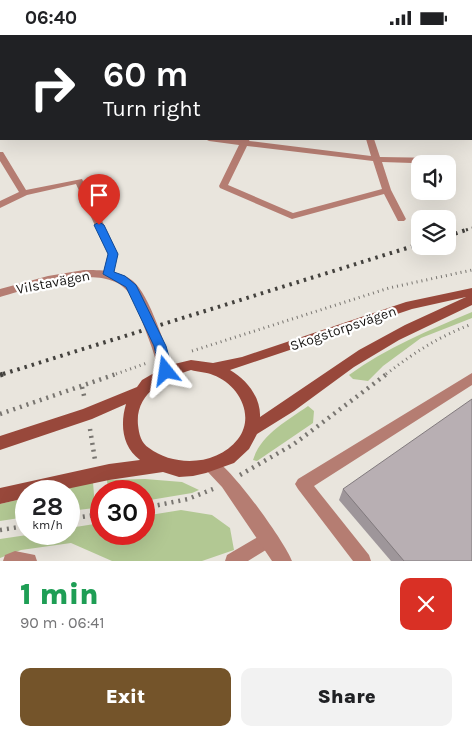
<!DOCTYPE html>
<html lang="en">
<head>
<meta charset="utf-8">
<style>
  :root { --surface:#fff; --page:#f2f2f2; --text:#202124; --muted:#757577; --accent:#74542a }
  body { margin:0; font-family:Karla,sans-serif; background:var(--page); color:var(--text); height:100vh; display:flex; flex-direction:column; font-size:19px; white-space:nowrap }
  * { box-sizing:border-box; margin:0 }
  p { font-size:16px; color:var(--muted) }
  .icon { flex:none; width:28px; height:28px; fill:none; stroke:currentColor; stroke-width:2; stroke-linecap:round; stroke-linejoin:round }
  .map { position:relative; height:526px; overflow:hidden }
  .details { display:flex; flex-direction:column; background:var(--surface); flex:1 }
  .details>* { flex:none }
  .top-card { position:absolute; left:0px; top:0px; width:472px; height:105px; box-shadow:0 5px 20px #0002; background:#202124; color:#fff; overflow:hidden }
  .buttons { position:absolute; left:411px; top:120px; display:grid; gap:10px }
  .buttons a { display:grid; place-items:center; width:45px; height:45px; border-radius:10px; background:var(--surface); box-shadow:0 5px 20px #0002; font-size:25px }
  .speed { position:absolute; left:15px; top:445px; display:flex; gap:10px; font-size:25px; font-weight:700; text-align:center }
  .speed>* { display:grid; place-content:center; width:65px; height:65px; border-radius:50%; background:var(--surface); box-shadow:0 5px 20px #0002; line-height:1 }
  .speed small { font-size:12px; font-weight:400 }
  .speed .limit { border:8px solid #d22; background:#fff; color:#111 }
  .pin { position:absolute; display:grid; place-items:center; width:42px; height:42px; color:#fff; margin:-51px -21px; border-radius:50% 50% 50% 0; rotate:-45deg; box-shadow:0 0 5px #0007 }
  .pin .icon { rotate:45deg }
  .me { position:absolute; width:55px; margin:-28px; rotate:345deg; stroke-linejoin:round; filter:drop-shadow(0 0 4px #0008) }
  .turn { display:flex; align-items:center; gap:18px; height:105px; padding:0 20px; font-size:22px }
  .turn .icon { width:65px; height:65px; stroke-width:2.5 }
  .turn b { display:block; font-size:35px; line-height:42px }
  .round { display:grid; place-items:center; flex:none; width:52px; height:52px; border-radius:10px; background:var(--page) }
  .overview { display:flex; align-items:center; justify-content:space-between; height:85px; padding:0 20px }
  h1 { font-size:30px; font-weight:800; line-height:38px; color:#1e9e55 }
  .action { display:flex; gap:10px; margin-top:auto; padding:10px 20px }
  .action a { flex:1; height:58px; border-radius:10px; background:var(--accent); color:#fff; font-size:20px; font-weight:800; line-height:58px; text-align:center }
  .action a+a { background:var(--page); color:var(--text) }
  .status { display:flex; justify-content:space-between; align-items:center; height:35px; padding:0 25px; background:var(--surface); direction:ltr }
  .status svg { height:14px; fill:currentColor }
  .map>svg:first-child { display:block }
  .green { fill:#b2c893 }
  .water { fill:#7cc5f6 }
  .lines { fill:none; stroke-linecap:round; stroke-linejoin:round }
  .path-far1 { stroke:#797671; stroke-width:3; stroke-dasharray:1 4; stroke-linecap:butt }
  .path { stroke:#797671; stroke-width:4.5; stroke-dasharray:2 5; stroke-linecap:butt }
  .service { fill:#b57d72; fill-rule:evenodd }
  .minor { fill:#b57d72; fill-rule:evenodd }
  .secondary { fill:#98483b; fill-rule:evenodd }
  .rail-far2 { stroke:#44423e; stroke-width:3; stroke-dasharray:2 4; stroke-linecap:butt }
  .rail-far1 { stroke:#44423e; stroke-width:4; stroke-dasharray:2.5 5; stroke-linecap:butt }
  .rail { stroke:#44423e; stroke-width:5; stroke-dasharray:3 6; stroke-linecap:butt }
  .wall { fill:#9e969a }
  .building { fill:#b8afb3; stroke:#817a7d }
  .route { fill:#1a73e8; stroke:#114b97 }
  .labels { text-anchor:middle; stroke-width:4.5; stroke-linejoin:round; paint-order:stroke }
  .street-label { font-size:14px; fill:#171513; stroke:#fff }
</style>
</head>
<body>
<div class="status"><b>06:40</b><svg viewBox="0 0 49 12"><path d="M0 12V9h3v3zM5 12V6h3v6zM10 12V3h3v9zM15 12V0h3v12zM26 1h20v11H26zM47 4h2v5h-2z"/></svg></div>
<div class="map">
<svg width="472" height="526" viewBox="0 0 472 526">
  <rect width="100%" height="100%" fill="#e9e5dd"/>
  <path class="green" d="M30,0h442v16l-1,-15z
    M472,277v6l-51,20 -38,28 -15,15 -15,-2 -4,-4c37,-27 80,-45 123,-63z
    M308,371l6,5 -1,12 -56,38 -4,-1c8,-26 34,-39 55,-54z
    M145,444l37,3 17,8 -7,3 -48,8v-10h-36l-1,-11z
    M93,447l2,26 -26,3v-20h-15z
    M26,463v19l-26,4v-17z
    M181,475l31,5 18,13 4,22 -32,11h-90l-41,-18 -50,7 -21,8v-19l34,-5h35v-6l32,-5v11h43v-18z"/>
  <path class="water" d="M0,0h186l19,1h-204v30z"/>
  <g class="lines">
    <path class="path-far1" d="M192,316l197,-63 83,-18
      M116,339l31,-11
      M386,339c31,-23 50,-36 86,-50"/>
    <path class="path" d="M82,352l3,13
      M0,379l119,-41
      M90,394l5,31
      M240,440l54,-31 94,-71
      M144,473l44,-9 25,-10
      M69,484l32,-5
      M0,495l26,-4"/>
    <path class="service" d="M0,85h1v5h-1z
      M205,104l36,1 1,-1h8l-1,2 122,15 -5,-17h8l6,18 62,1 4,3 -4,3 -60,-2 9,28 15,29 -2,2h-6l-14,-27 -92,25 -72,-31 -1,-2 20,-41 -30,-4zM247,111l126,15 9,28 -89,24 -65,-28z
      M0,117h3l23,38 56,-11 36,75 -6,23h-8l-1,-3 5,-20 -32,-70 -49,11 -27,13v-7l19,-9 -19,-31z
      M472,338v12l-158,101 55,69 2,6h-18l-55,-72 -3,-5 3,-5z
      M268,496l6,2 2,6 -2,6 -26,16h-23l2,-6z
      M15,516l20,4 2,6h-34l2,-6z"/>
    <path class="minor" d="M84,235c16,0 35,0 49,11 16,13 34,69 40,89l-2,4 -5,2 -5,-2c-4,-8 -6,-17 -9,-26 -6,-16 -12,-34 -20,-50 -21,-41 -98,-10 -132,-1v-8l48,-13z
      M212,423c17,6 73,84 80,103h-20l-50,-74 -16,-17 -2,-5 2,-5z"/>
    <path class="secondary" d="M472,253v17l-73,35 -45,27 -60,44 -37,23 -8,15 -15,14 -28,10 -13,3 -14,1 -16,-5 -54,8 -52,11h-31v7l-26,6v-16l109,-24 31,-4c-18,-13 -20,-36 -14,-56l-34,15 -92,31v-14l83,-27 54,-22 5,-7 24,-14 25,-6 22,3 29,-6 164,-55zM466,262l-61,28 -46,25 -99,67c1,-20 -14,-38 -30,-47l182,-61zM191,335c7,2 16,2 22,5 25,9 43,40 25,64 -21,27 -64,28 -89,9 -8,-5 -10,-14 -11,-23 -3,-32 27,-47 53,-55z"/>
    <path class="rail-far2" d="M466,195l6,-2"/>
    <path class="rail-far1" d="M448,201l21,-7
      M3,339l417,-130"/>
    <path class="rail" d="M0,340l7,-2"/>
  </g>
  <path class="wall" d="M343,454l129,72h-81l-52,-61z"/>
  <path class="building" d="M472,364v162h-68l-61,-72z"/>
  <path class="route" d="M99,187l5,3 14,29 -4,18 11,4 11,9 30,61 7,25 -2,3h-9l-2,-3 -6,-25 -28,-59 -23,-13 5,-20 -14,-29z"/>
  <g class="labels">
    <g class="street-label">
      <text transform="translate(53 247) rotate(-11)" y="5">Vilstavägen</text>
      <text transform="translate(343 293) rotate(-19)" y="5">Skogstorpsvägen</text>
    </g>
  </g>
</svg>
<div class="buttons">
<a><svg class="icon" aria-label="sound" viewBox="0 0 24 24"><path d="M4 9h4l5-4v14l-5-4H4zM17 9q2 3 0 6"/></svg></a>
<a><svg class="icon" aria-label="layers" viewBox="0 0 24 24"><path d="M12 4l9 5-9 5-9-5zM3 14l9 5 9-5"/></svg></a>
</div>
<div class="speed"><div>28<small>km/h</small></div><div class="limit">30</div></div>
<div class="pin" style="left:99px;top:190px;background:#d93025"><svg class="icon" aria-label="arrive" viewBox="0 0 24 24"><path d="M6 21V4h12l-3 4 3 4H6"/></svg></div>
<svg class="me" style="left:166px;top:336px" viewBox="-20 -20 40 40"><path d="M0-17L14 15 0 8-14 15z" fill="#1a73e8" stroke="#fff" stroke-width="4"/></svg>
<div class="top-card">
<div class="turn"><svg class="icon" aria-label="right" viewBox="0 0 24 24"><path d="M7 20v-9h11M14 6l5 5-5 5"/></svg><div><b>60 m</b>Turn right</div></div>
</div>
</div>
<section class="details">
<div class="overview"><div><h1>1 min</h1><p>90 m · 06:41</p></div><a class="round" style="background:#d93025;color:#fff"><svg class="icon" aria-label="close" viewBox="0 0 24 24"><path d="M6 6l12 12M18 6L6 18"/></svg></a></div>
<div class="action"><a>Exit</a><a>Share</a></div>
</section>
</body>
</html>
